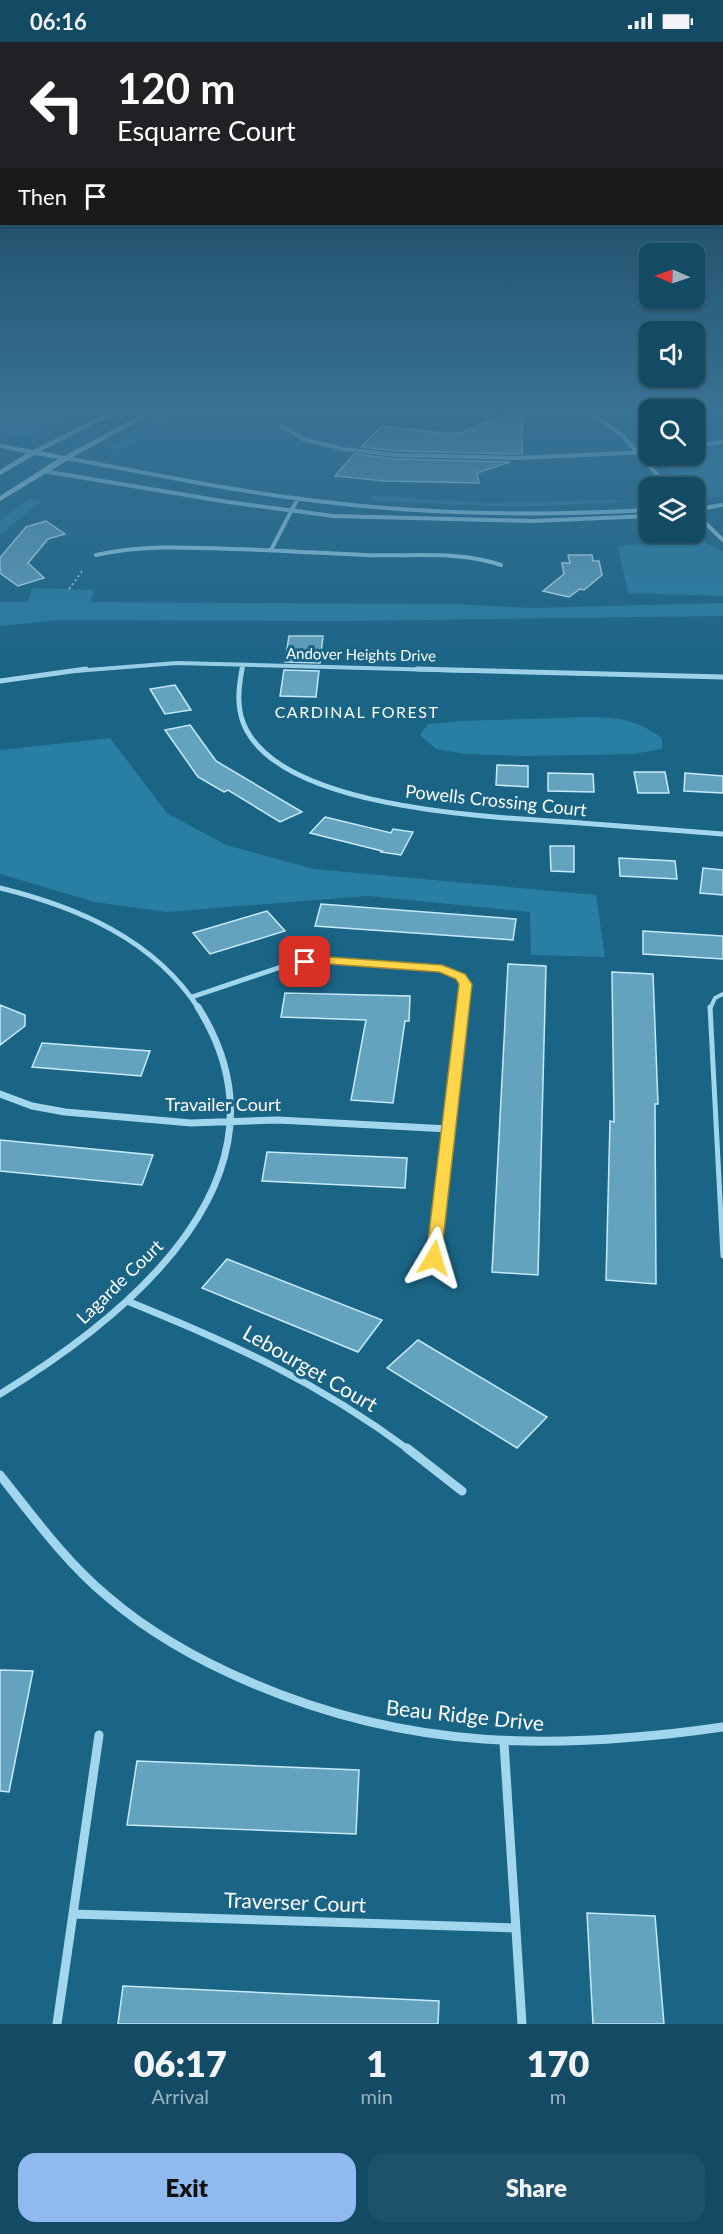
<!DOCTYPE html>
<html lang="en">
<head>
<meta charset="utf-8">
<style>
  :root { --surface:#144b64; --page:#1d526a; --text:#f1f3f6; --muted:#9db3bf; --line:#336378; --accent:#90b9f0 }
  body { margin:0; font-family:Lato,sans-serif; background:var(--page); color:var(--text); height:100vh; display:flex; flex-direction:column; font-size:22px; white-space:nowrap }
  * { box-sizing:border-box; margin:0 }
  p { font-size:20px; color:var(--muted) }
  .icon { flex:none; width:33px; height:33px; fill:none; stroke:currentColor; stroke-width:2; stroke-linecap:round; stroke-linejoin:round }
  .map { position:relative; height:1982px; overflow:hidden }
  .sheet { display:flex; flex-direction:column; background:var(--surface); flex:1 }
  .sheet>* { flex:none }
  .banner { position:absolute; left:0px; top:0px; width:723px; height:183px; box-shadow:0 2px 4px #0004,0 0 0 2px var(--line); background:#202124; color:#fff; overflow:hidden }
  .needle { width:39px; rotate:272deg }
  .tools { position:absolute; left:639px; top:201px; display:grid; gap:12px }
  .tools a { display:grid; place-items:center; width:66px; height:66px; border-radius:12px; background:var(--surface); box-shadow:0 2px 4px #0004,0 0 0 2px var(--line); font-size:30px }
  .pin { position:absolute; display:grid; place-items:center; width:51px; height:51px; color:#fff; margin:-26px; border-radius:12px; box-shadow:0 3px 9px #0006 }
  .me { position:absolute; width:66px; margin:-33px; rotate:7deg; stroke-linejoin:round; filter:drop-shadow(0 0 4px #0008) }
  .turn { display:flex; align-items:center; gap:21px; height:126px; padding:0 18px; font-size:27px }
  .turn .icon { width:78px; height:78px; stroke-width:2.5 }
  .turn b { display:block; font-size:42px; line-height:51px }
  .then { display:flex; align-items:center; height:57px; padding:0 18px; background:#0003; gap:12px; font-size:22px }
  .eta { display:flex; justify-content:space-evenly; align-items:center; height:102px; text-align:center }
  .eta b { font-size:36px; font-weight:800; line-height:42px }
  .cta { display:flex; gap:12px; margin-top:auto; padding:12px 18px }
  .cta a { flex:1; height:69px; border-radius:18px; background:var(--accent); color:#111; font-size:24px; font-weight:800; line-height:69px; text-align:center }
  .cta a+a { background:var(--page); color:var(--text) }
  .status { display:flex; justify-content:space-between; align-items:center; height:42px; padding:0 30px; background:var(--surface); direction:ltr }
  .status svg { height:16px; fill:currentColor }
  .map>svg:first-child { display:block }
  .green { fill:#297ea3 }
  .building { fill:#64a3be; stroke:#c6eaf9; stroke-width:1.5 }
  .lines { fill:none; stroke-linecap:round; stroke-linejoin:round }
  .path { stroke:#a1d6ec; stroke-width:2; stroke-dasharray:2 3; stroke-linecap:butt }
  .service-far1 { stroke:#a1d6ec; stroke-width:4 }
  .service { stroke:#a1d6ec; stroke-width:5 }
  .minor-far3 { stroke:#a1d6ec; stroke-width:4 }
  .minor-far2 { stroke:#a1d6ec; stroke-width:5 }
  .minor-far1 { stroke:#a1d6ec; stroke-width:7 }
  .minor { stroke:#a1d6ec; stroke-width:9 }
  .secondary { fill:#cdebf9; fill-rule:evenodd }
  .route { fill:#ffd54a; stroke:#a68a30; stroke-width:1.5 }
  .labels { text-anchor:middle; stroke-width:6; stroke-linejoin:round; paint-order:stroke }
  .far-street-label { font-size:15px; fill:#fff; stroke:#1a6486 }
  .far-neighbourhood-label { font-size:16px; letter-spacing:1.5px; fill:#fff; stroke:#1a6486 }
  .street-label { font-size:18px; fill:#fff; stroke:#1a6486 }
  .near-street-label { font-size:21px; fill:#fff; stroke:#1a6486 }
</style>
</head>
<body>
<div class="status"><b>06:16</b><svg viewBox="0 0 49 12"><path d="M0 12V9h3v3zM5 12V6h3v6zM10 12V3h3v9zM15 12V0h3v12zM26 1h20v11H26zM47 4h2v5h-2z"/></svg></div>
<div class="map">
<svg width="723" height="1982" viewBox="0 0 723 1982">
  <rect width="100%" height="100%" fill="#1a6486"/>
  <path class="green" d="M0,369h89l-63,27 -26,-5z
    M175,369h13l-70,40 -12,-3z
    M721,406l2,48 -14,2 -14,-3 -1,-7 -9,-1 -25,-27 8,-5 26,-1 1,-3z
    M374,454l116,7 128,-3 5,2 -106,5 -140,-6 -5,-2z
    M29,457l12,2 -41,34v-15z
    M701,498l22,12v44l-95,-3 -10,-47z
    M33,546l62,2 -5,12 363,2 78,4 192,-5v13l-376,5 -288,-1 -59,6v-24h27z
    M592,675c30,1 45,3 70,21v11l-29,5 -109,2 -58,-2 -30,-5 -16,-14 8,-11 33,-3z
    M110,696l57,75 59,32 88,24 282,26 9,62 -74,-2 -1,-43 -162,-16 -202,16 -71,-10 -95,-28v-124z"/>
  <path class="building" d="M515,369h7v43l-126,-3 -35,-4 21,-21 68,8 1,-2 9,1z
    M354,412l42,5 114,3 -33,11 2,10 -94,-2 -50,-5z
    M46,479l19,13 -17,5 -20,24 16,15 -26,8 -18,-13v-15l26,-31z
    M568,513h24l1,6h6l3,14 -18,15 -4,-1 -11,8 -26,-6 21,-17 -2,-11h8z
    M289,594h34l-3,27 -35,-1z
    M284,628l35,1 -3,26 -36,-1z
    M175,643l16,25 -26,4 -15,-25z
    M190,683l26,36 86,51 -22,10 -52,-32 -4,2 -26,-15 -33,-47z
    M497,723l31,1v21l-32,-2z
    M634,730h31l4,21h-31z
    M548,731l45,1 1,18 -46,-1z
    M685,731l38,3v17l-39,-2z
    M325,775l66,16 2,-4 20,3 -12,23 -20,-3 1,-1 -72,-18z
    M550,804h24v26l-23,-1z
    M619,816l56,3 2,18 -57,-3z
    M703,826l20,2v25l-23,-2z
    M321,862l195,15 -3,21 -198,-14z
    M267,869l18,20 -75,23 -17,-21z
    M643,889l80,5v23l-80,-5z
    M508,922l38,2 -8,309 -46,-3z
    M612,930l41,2 5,130h-3l1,180 -50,-4 4,-159 4,1z
    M285,951l125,3 -1,25h-4l-12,82 -42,-3 15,-80 -85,-3z
    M0,963l25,10v11l-25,19z
    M42,1001l108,8 -9,25 -109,-9z
    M0,1098l153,15 -11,30 -142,-14z
    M267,1110l140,6 -2,30 -143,-7z
    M227,1217l155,61 -24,32 -156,-64z
    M418,1298l129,77 -30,31 -130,-80z
    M0,1628l33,1 -24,121 -9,-1z
    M137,1719l222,9 -3,64 -229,-9z
    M587,1871l68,3 9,108h-71z
    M123,1944l316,15 -1,23h-320z"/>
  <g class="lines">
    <path class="path" d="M69,547l14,-19"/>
    <path class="service-far1" d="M710,967l5,-11 8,-4"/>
    <path class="service" d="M710,965l13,249"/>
    <path class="minor-far3" d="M587,369l35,24 47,53
      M282,384l21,13 40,10 53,6 121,3 133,-6
      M694,404l29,-4
      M65,416c84,15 167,33 252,43 111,14 222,15 333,9
      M43,429l185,31 105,14 200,5 117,-5
      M694,468l27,-5
      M694,470l29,28
      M271,508l27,-52
      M96,513c45,-10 90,-8 137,-6 44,1 88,4 132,6 46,2 92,-5 136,10
      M75,629l102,-8 298,8
      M242,629l1,-6"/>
    <path class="minor-far2" d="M242,627c-4,22 -6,42 5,62 43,78 242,86 321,91 52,4 103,8 155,12
      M417,627l306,8
      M0,639l86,-12
      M0,846c77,19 154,51 199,121
      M192,955l89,-30 48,-6 113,8 12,3 11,12 -3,25"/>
    <path class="minor-far1" d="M0,1052l32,12 33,6 126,11 87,-3 171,9
      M433,1216l29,-251
      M127,1259c104,42 191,81 282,149
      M0,1352c130,-79 303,-220 198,-387"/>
    <path class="minor" d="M407,1406l55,43
      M0,1433c34,43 66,87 108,122 42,36 92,64 144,86 156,67 305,68 471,44
      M504,1701l18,281
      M73,1872l443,14
      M57,1982l42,-289"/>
    <path class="secondary" d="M112,369h8l-79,40 23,5 84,-45h8l-88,49 -68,41v-5l58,-37 -23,-4 -35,20v-5l27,-17 -27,-5v-4l33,6z"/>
  </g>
  <linearGradient id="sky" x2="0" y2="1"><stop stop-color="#0e374a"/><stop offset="0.57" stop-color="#387295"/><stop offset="1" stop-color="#387295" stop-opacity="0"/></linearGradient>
  <rect width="723" height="646" fill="url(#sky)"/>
  <path class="route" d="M329,915l113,8 23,9 7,10 -31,274 -2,4h-11l-2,-4 33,-274 -3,-5 -17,-7 -110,-8 -24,2 -7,-4 7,-4z"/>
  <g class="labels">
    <g class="far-street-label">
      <text transform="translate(361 613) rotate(1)" y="5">Andover Heights Drive</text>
    </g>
    <g class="far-neighbourhood-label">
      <text x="357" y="676">CARDINAL FOREST</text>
    </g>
    <g class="street-label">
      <text transform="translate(496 759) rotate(6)" y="6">Powells Crossing Court</text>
      <text x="223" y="1069">Travailer Court</text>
      <text transform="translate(120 1240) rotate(-44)" y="6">Lagarde Court</text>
    </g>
    <g class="near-street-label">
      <text transform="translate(310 1327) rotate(30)" y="7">Lebourget Court</text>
      <text transform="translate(465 1674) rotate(6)" y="7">Beau Ridge Drive</text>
      <text transform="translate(295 1861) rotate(2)" y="7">Traverser Court</text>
    </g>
  </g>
</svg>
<div class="tools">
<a><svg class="needle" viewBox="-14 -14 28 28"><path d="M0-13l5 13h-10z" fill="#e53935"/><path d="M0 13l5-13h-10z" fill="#9db3bf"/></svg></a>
<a><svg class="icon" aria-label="sound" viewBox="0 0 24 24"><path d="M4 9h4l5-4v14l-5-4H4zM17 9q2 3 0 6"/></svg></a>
<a><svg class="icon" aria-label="search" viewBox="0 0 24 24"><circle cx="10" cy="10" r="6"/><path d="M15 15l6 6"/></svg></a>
<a><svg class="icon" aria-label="layers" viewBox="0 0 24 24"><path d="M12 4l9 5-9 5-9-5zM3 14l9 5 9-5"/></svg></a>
</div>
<div class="pin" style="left:305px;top:920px;background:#d93025"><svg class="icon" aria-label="arrive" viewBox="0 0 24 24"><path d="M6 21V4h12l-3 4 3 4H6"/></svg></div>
<svg class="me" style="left:434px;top:1216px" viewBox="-20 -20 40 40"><path d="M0-17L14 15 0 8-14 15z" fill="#ffd54a" stroke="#fff" stroke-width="4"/></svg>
<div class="banner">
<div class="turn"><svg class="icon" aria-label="left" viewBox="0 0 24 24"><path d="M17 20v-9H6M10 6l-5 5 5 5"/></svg><div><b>120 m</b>Esquarre Court</div></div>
<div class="then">Then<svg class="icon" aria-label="arrive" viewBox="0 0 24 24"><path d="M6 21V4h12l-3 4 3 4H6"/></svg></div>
</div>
</div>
<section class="sheet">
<div class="eta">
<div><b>06:17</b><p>Arrival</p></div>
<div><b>1</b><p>min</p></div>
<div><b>170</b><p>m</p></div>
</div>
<div class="cta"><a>Exit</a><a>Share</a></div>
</section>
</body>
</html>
